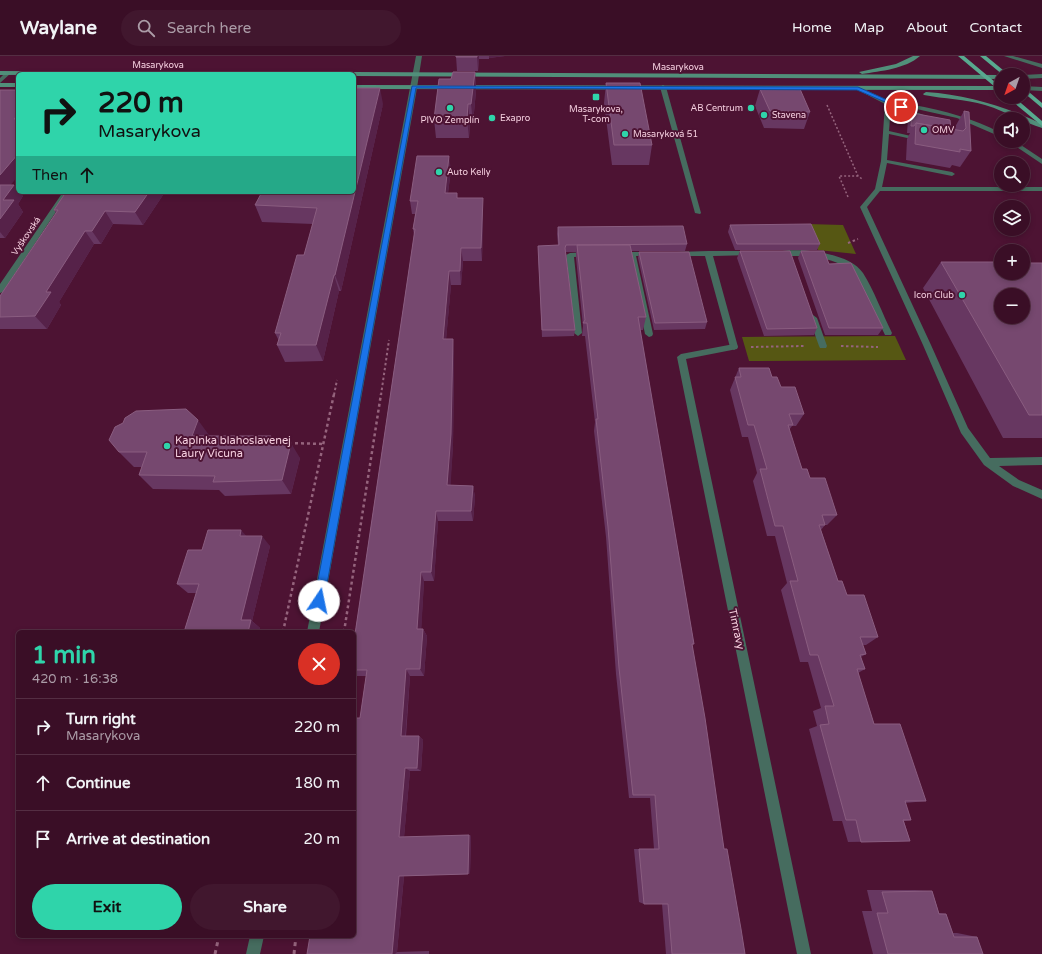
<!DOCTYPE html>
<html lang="en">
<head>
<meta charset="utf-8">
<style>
  :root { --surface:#3a0e26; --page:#41172e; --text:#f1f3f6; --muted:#ab9ca7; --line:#542e43; --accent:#2fd4aa }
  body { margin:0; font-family:"Varela Round",sans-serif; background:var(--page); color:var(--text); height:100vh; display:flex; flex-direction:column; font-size:15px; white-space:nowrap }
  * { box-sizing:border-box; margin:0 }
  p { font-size:13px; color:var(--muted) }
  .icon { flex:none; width:22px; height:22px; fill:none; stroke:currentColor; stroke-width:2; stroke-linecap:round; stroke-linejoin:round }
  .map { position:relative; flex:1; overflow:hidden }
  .sheet { position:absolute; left:16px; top:574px; width:340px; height:308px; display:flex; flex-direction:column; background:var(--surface); border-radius:6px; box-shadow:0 2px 6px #0003,0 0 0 1px var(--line) }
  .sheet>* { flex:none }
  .guide { position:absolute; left:16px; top:16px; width:340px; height:122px; border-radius:6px; box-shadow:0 2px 6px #0003,0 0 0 1px var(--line); background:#2fd4aa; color:#111; overflow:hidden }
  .needle { width:26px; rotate:220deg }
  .controls { position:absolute; left:994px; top:12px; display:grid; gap:8px }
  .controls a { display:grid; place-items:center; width:36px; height:36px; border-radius:50%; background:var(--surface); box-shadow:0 2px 6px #0003,0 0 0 1px var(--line); font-size:20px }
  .pin { position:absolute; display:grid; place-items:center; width:34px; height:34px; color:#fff; margin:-17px; border:2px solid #fff; border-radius:50%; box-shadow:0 1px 4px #0007 }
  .me { position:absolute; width:44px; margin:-22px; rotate:11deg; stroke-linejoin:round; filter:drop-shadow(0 0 3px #0008) }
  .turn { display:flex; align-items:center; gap:14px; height:84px; padding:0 16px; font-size:18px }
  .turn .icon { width:52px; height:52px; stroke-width:2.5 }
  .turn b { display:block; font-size:28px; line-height:34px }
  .then { display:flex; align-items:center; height:38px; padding:0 16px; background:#0003; gap:8px; font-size:15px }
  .round { display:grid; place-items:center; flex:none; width:42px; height:42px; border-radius:21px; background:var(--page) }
  .head { display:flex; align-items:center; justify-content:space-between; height:68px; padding:0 16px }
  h1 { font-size:24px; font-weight:700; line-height:30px; color:var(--accent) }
  .action { display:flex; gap:8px; margin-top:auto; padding:8px 16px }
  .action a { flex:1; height:46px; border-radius:24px; background:var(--accent); color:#111; font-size:16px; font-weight:700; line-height:46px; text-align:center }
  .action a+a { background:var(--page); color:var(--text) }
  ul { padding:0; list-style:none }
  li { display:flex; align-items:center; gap:12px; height:56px; padding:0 16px; border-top:1px solid var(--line) }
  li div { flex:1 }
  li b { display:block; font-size:15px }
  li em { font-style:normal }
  header { display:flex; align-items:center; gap:24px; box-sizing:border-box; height:56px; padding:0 20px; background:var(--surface); border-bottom:1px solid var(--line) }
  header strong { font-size:19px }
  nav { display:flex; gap:22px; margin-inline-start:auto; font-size:14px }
  .search { width:280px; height:36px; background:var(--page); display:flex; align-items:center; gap:10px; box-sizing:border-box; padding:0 14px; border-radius:22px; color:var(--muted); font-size:15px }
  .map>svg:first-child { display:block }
  .green { fill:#565713 }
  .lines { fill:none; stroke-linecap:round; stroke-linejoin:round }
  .path-far3 { stroke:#95647d; stroke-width:1.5; stroke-dasharray:2 2; stroke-linecap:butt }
  .path-far2 { stroke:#95647d; stroke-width:2; stroke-dasharray:2.5 2.5; stroke-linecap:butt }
  .path-far1 { stroke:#95647d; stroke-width:2.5; stroke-dasharray:3 3; stroke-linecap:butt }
  .path { stroke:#95647d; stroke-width:3; stroke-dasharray:4 4; stroke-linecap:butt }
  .lane { fill:#466c5f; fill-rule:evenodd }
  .street { fill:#466c5f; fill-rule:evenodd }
  .secondary { fill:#518f7a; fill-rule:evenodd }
  .primary { fill:#58a98f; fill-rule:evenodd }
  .wall { fill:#673761 }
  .shaded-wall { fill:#562249 }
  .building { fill:#76486f; stroke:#8a5d80; fill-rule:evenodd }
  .route { fill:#1a73e8; stroke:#114b97 }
  .poi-dot { fill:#2fd4aa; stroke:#4d1333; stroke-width:1.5 }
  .labels { text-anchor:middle; stroke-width:4; stroke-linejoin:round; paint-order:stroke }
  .far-street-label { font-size:9px; fill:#f5cfdf; stroke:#4d1333 }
  .far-poi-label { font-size:9px; fill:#f5cfdf; stroke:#4d1333; text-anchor:start }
  .poi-label { font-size:11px; fill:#f5cfdf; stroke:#4d1333; text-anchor:start }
  .street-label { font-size:11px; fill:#f5cfdf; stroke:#4d1333 }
</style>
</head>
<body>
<header>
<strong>Waylane</strong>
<div class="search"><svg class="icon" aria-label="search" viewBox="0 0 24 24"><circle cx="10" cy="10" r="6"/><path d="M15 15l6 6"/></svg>Search here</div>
<nav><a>Home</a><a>Map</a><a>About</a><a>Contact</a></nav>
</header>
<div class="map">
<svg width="1042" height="898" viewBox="0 0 1042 898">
  <rect width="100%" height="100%" fill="#4d1333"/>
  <path class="green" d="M807,168l36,1 13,29 -38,-4z
    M895,280l11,24 -157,1 -7,-24z"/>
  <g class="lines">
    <path class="path-far3" d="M827,49l31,71 4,3
      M848,141l-9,-21h19"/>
    <path class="path-far2" d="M848,187l10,-4
      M841,290l37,1
      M751,291l53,-1
      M334,339l3,-15
      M381,339l8,-55"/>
    <path class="path-far1" d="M289,387l35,1
      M283,576l51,-238
      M344,576l37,-238"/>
    <path class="path" d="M215,898l4,-18
      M294,898l2,-18"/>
    <path class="lane" d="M663,29l3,2 35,126 -1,1 -5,-1 -35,-126z
      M856,31h4l30,15 44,17 -5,1 -38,-14 -2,25 35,8 -3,2 -32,-7 -2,26 65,12 3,2 -3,2 -65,-13 -5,24h160v4h-162l-13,16 64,138 37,83 22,30 52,-1v8l-43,1 20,14 23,10v9l-29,-13 -29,-21 -23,-32 -38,-88 -63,-138 15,-18 6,-28 4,-57 -29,-15z
      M914,49c31,6 59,13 87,28v4l-44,-19 -45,-10v-2z
      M1008,85h7l27,18v5z
      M708,195h45l4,2 -4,2 -40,1 25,91 -4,3 -4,-3 -25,-91h-28l-4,-2 4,-2z
      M589,196h3v4l-18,1 8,76 -4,3 -4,-3 -8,-78 4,-2z
      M616,196h35l4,2 -4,2h-15l17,78 -1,2 -3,1 -4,-3 -16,-78h-13z
      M776,196c22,-5 73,0 87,21 10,15 20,42 29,60l-1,2h-6l-29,-61c-23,-19 -49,-18 -77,-18h-3z
      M813,259l4,3 10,28 -1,2h-6l-1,-2 -10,-28z"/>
    <path class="street" d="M416,0h6l-6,38 -97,538h-12z
      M1004,0h9l29,8v4z
      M6,16l5,1 -11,10v-5z
      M1042,18v4l-19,1v-4z
      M1023,30l19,1v4l-19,-1z
      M63,136h6l-66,100 -3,1v-9z
      M734,288l3,1 1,2 -1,2 -51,10 125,595h-14l-120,-597 4,-3z
      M250,880h14l-4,18h-14z"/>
    <path class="secondary" d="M913,0h7c-15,13 -39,15 -58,18l-3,-2 37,-8z
      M0,15l269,1 3,2 -272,1z
      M354,16l647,3v4l-647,-3v-2h-3z
      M0,27h18v4h-18z
      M354,29l647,1v4l-647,-1z
      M926,36c42,3 78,14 116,32v4c-19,-6 -37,-17 -57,-23 -20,-6 -41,-6 -61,-10l-1,-1z"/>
    <path class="primary" d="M958,0h6l37,31v5z
      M980,0h6l23,19h-6z
      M1023,31l19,16v5l-19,-16z
      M1007,41h7l28,24v5z"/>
  </g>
  <path class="wall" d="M456,0h49l-16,2v1h-10l-1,12h-21z
    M475,16l1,19 -3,32h-3l-1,15h-33l-2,-19 17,-40z
    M606,27l46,62 -3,20h-37l-8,-62z
    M760,33l50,23 -6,17 -40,-1 -9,-22z
    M0,34l11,95h3l4,5v2l5,4 -5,8 5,8 -18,26h-5z
    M383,48l-42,187h-2l-16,70 -38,1 -8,-17 2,-4 -4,-8 29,-78 9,-31 -51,-2 -7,-17 99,-13z
    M964,55l7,40 -11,16 -8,-2 -2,3 -44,-8 1,-21 3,-6h-3l1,-14 4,-6 39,16 4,1v-3z
    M451,114l-3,23 35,18 -1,50h-19l-2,24h-10l-5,54 8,13 -1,94 -3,39 23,1 2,11 -2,24h-35l-4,60h-10l-3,48h2l4,7 -3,40h-14l-4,60h13l4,4 -2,31h-11l-6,66 65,-2 2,1 -1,37 -2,1 -64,2 -7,76 32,-1v3h-122l53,-236 6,-42h-10l-2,-2v-33l60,-406 -1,-6 2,-15h-3l-2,-13z
    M66,136h99l-22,33 -30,-1 -12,20h-7l-35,58 2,3 -14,24h-47v-33l56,-83 -2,-3z
    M730,169l90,19 -3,6h-82l-7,-18z
    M558,171l129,17 -2,7h-54l15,66 -3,13h-3l54,314 -2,1 32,204 21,105h-79l-4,-50h-18l-5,-2 -5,-53h20l-4,-51h-21l-13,-124 -10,-137 -12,-106 1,-9 -10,-86h-3l1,-10 -7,-68v-6h-10l9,78 -1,6 -32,1 -4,-84v-7l20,-1 -1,-11z
    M740,195l77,77 -3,7 -50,1 -27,-78z
    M801,195l28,13 54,64 -5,7h-53l-27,-77z
    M639,196l68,70 -2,7 -51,1 -16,-72z
    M941,206l101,1v175h-39l-80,-150z
    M739,312l33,9 32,37 -8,12h-4l-3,4 13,39 35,46 -10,10h-2l-4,5 17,51 9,14 31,42 -12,8h-3l3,9 -5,3 4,12 -7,4 16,51 52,77 -21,2 6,17 -7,1 6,20 -62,1 -6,-21h-9l-24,-92 8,-3 -4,-15 8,-3 -13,-46h-8l-19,-72 6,-7 -12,-47h-8l-14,-55 4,-8 -9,-36h-6l-12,-47z
    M209,379v1l66,7 25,15 -9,36 -66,2 -6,-6 -66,-1 -14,-14 3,-8h-8l-15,-15z
    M247,480l23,10 -18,75 8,7 -1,4h-75l12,-39h-8l-11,-9 25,-34z
    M867,834h48l17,1 7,22 7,1 7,19h4l20,4 6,17h-110l-11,-43h10z"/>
  <path class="shaded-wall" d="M477,0h2v3l-1,12z
    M489,0h16l-16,2v1z
    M475,16l1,19 -3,32 -2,-19z
    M380,32l3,16 -42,187 -6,-16z
    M468,48l2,19 -1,15 -2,-19z
    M18,58v12l-4,-7z
    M18,98v22l-17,21 -1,-1v-21z
    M449,100l2,14 -5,37 -1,-14z
    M14,129l4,5v2h2l3,4 -5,8 5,8 -18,26 -5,-6v-13l3,-19z
    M149,136h16l-22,33 -8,-13z
    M483,142v13l-1,50 -1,-13z
    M105,155l8,13 -12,20 -9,-13z
    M85,175l9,13 -35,58 2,3 -14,24 -12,-13 11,-24z
    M461,192l2,13 -2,24 -1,-14z
    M449,215l2,14 -6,67 -2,-13z
    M334,219l5,16 -16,70 -7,-16z
    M453,283l1,13 -1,94 -3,50 -3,-11z
    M198,364l11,15 -5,16 -12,-15z
    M271,380l9,15 -11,-8z
    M291,387l9,15 -9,36 -9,-14z
    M473,430l2,11 -2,24 -2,-10z
    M436,455l2,10 -4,60 -3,-9z
    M241,474l9,10 -10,-4z
    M262,480l8,10 -18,75 8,7 -1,4h-11l-7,-12z
    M421,516l3,9 -3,55 -4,-7z
    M423,573l4,7 -3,40 -4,-7z
    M406,613l4,7 -5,64 -4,-4z
    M419,680l4,4 -2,31 -4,-3z
    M405,712l5,3 -6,66h-5z
    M469,779l2,1 -1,37 -2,1z
    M404,819l-7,77 -2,2h-3l7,-78z"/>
  <path class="building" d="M456,0h21v1h-21z
    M453,16h22l-4,32h-3l-1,15h-33l5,-40h12z
    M606,27h34l12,62h-38z
    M354,32h26l-45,187h-1l-18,70h-39l4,-12h-6l22,-78h7l13,-47 -62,-3 7,-13h92z
    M760,33h40l10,23 -40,-1z
    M0,34h18v24l-4,5h4v35l-18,21z
    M964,55l5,1 2,39 -11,-2v3l-45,-8 1,-21 47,8 3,-3z
    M912,57l38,7 1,9 -35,-6 -2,3h-3z
    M417,100h32l-4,37h12v5h26l-2,50h-20l-1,23h-11l-6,68h10l-2,95 -4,51 26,1 -2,25h-35l-5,61h-10l-4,57h6l-3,40h-14l-5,67h18l-2,32h-12l-6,69 70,-2 -1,39 -69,2 -7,78h-85l3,-18h44v-218h6l7,-48h-13v-29l61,-412h-2l5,-28h-8z
    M0,129h14l-11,15h11l-14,19z
    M66,136h83l-14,20 -30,-1 -13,20h-7l-39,61h5l-16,24 -35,1v-21l58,-86h-4z
    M811,168l9,20h-83l-7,-19z
    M683,170l4,18 -121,1 -1,3 10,82h-33l-4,-84 21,-1 -1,-18z
    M577,189h53l16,72h-8l56,327h-2l13,74 19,131h3l14,80 4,25h-73l-4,-50h-24l-5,-55h20l-4,-54h-22l-14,-127 -11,-141 -12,-108h2l-11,-96h-4l2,-3z
    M740,195h50l27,77 -50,1z
    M801,195h23l5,13 22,-1 32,65h-54z
    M639,196h50l18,70 -52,1z
    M941,206h60v11h22v-10h19v152h-13zM1001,239h22v22h-22z
    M739,312h30l3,9h5l4,10h14l9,27h-15l4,11h-5l14,44h5l3,9h15l12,37h-15l3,10h-6l19,56h4l5,14h17l14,42h-18l6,17 -6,1 5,14h-8l17,55h26l26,77h-21l6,19h-8l7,21 -49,1 -5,-22h-10l-26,-95 9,-1 -4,-18h9l-16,-51h-8l-20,-74h8l-15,-55h-8l-15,-57h7l-13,-44h-6l-13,-48h6z
    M186,353l12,11 -6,16h79l-2,7h22l-9,37 -69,2 2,-6 -76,-1 8,-23h-28l-10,-12 6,-13 8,-4 2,-5 11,-7z
    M208,474h33l-1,6h22l-21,84h10l-3,12h-64l15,-48h-22l11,-34h14z
    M932,835l7,23h7l8,23h23l6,17h-95l-11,-41h11l-6,-21z"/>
  <path class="route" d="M412,30l446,1 45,20 -4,1 -42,-18 -441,-2 -92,513 -1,3 -4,1 -3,-1 -2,-3z"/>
  <g class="poi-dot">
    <rect x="592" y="37" width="8" height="8" rx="2"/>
    <circle cx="450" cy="52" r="4"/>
    <circle cx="751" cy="52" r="4"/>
    <circle cx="764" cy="59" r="4"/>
    <circle cx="492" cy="62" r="4"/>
    <circle cx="924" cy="74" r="4"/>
    <circle cx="625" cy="78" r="4"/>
    <circle cx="439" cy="116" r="4"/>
    <circle cx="962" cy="239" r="4"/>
    <circle cx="167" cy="390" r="4"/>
  </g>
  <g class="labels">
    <g class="far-street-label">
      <text x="158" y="12">Masarykova</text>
      <text x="678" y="14">Masarykova</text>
      <text transform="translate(26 180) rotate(-56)" y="3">Vyškovská</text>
    </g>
    <g class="far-poi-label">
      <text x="743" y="55" text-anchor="end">AB Centrum</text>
      <text x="596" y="56" text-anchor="middle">Masarykova,<tspan x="596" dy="10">T-com</tspan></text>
      <text x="772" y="62">Stavena</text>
      <text x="500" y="65">Exapro</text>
      <text x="450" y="67" text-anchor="middle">PIVO Zemplín</text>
      <text x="932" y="77">OMV</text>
      <text x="633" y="81">Masaryková 51</text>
      <text x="447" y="119">Auto Kelly</text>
      <text x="954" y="242" text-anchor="end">Icon Club</text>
    </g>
    <g class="poi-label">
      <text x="175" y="388">Kaplnka blahoslavenej<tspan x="175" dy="13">Laury Vicuna</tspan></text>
    </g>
    <g class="street-label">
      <text transform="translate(737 573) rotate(78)" y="4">Timravy</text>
    </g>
  </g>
</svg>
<div class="controls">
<a><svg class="needle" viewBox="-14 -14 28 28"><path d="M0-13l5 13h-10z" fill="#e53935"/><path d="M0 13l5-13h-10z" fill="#ab9ca7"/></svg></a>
<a><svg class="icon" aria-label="sound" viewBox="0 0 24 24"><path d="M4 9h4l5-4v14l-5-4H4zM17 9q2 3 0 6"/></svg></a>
<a><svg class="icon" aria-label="search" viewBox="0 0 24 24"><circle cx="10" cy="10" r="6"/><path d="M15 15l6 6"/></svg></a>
<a><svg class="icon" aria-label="layers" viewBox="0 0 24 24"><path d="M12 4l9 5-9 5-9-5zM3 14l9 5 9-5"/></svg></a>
<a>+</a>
<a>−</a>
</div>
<div class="pin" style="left:901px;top:51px;background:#d93025"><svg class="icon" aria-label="arrive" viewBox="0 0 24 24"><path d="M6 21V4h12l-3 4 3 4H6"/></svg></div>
<svg class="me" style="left:319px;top:545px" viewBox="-20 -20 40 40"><circle r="19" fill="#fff"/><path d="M0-13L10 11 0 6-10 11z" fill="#1a73e8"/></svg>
<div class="guide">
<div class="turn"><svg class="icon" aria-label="right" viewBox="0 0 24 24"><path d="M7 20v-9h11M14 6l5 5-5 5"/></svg><div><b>220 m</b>Masarykova</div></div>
<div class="then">Then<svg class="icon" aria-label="ahead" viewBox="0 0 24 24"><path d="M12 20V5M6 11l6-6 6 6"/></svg></div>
</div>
<section class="sheet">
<div class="head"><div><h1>1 min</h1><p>420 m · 16:38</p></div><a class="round" style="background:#d93025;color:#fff"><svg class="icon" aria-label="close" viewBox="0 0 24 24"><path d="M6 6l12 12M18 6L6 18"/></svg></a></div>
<ul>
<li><svg class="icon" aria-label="right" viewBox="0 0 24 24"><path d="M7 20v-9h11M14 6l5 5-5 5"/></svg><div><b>Turn right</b><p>Masarykova</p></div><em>220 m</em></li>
<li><svg class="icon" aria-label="ahead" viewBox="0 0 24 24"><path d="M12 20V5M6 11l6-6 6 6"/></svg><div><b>Continue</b></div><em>180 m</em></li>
<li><svg class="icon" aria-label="arrive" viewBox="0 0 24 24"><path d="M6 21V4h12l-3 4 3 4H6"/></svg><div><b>Arrive at destination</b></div><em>20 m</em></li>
</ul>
<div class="action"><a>Exit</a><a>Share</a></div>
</section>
</div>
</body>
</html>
